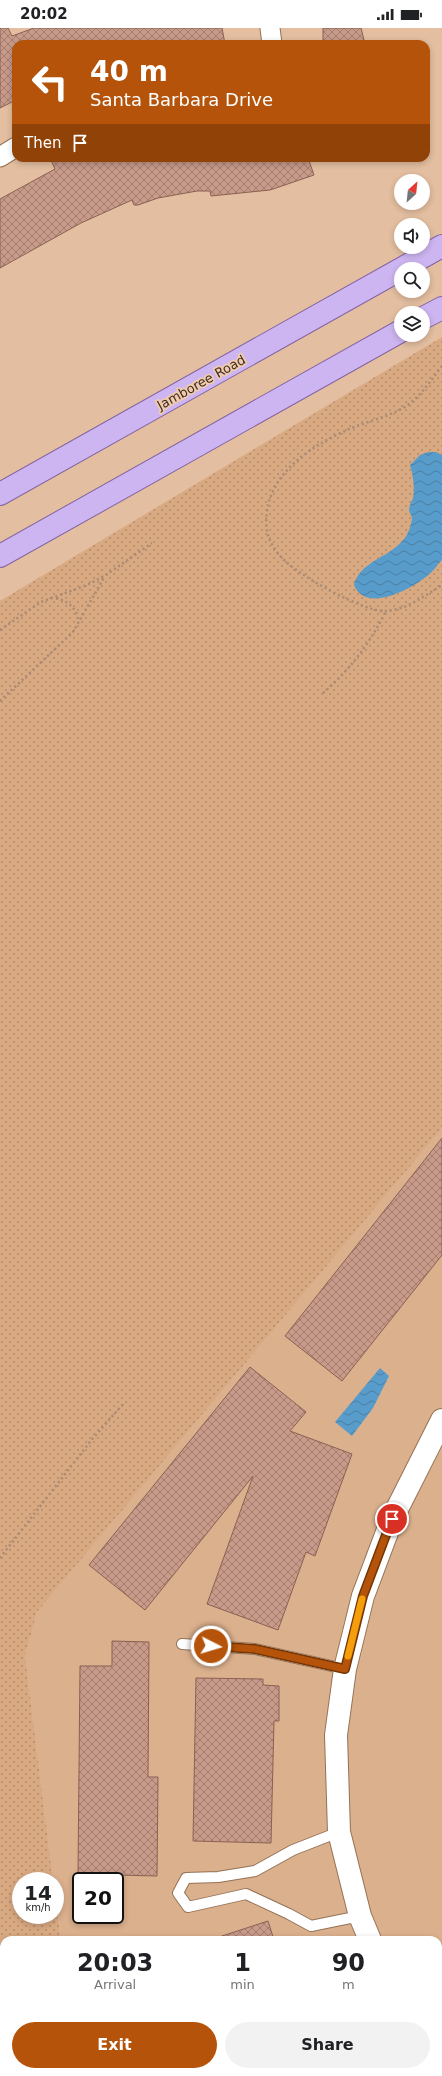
<!DOCTYPE html>
<html lang="en">
<head>
<meta charset="utf-8">
<style>
  :root { --surface:#fff; --page:#f2f2f2; --text:#202124; --muted:#757577; --accent:#b45309 }
  body { margin:0; font-family:"DejaVu Sans",sans-serif; background:var(--page); color:var(--text); height:100vh; display:flex; flex-direction:column; font-size:15px; white-space:nowrap }
  * { box-sizing:border-box; margin:0 }
  p { font-size:13px; color:var(--muted) }
  .icon { flex:none; width:22px; height:22px; fill:none; stroke:currentColor; stroke-width:2; stroke-linecap:round; stroke-linejoin:round }
  .map { position:relative; flex:1; overflow:hidden }
  .sheet { position:absolute; left:0px; top:1908px; width:442px; height:140px; display:flex; flex-direction:column; background:var(--surface); border-radius:12px 12px 0 0; box-shadow:0 2px 6px #0003 }
  .sheet>* { flex:none }
  .top-card { position:absolute; left:12px; top:12px; width:418px; height:122px; border-radius:12px; box-shadow:0 2px 6px #0003; background:#b45309; color:#fff; overflow:hidden }
  .needle { width:26px; rotate:27deg }
  .tools { position:absolute; left:394px; top:146px; display:grid; gap:8px }
  .tools a { display:grid; place-items:center; width:36px; height:36px; border-radius:50%; background:var(--surface); box-shadow:0 2px 6px #0003; font-size:20px }
  .speed { position:absolute; left:12px; top:1844px; display:flex; gap:8px; font-size:20px; font-weight:700; text-align:center }
  .speed>* { display:grid; place-content:center; width:52px; height:52px; border-radius:50%; background:var(--surface); box-shadow:0 2px 6px #0003; line-height:1 }
  .speed small { font-size:10px; font-weight:400 }
  .speed .limit { border:2px solid #111; border-radius:6px; background:#fff; color:#111 }
  .pin { position:absolute; display:grid; place-items:center; width:34px; height:34px; color:#fff; margin:-17px; border:2px solid #fff; border-radius:50%; box-shadow:0 1px 4px #0007 }
  .me { position:absolute; width:44px; margin:-22px; rotate:95deg; stroke-linejoin:round; filter:drop-shadow(0 0 3px #0008) }
  .turn { display:flex; align-items:center; gap:14px; height:84px; padding:0 12px; font-size:18px }
  .turn .icon { width:52px; height:52px; stroke-width:2.5 }
  .turn b { display:block; font-size:28px; line-height:34px }
  .then { display:flex; align-items:center; height:38px; padding:0 12px; background:#0003; gap:8px; font-size:15px }
  .eta { display:flex; justify-content:space-evenly; align-items:center; height:68px; text-align:center }
  .eta b { font-size:24px; font-weight:800; line-height:28px }
  .action { display:flex; gap:8px; margin-top:auto; padding:8px 12px }
  .action a { flex:1; height:46px; border-radius:24px; background:var(--accent); color:#fff; font-size:16px; font-weight:800; line-height:46px; text-align:center }
  .action a+a { background:var(--page); color:var(--text) }
  .status { display:flex; justify-content:space-between; align-items:center; height:28px; padding:0 20px; background:var(--surface); direction:ltr }
  .status svg { height:11px; fill:currentColor }
  .map>svg:first-child { display:block }
  .built { fill:#dbb08d; fill-rule:evenodd }
  .grass { fill:url(#grass-dots) }
  .water { fill:url(#water-waves) }
  .building { fill:url(#building-cross-hatch); stroke:#8a6152 }
  .lines { fill:none; stroke-linecap:round; stroke-linejoin:round }
  .service-casing { stroke:#947256; stroke-width:12 }
  .minor-casing { stroke:#947256; stroke-width:21 }
  .secondary-casing { stroke:#947256; stroke-width:24 }
  .primary-casing { stroke:#8465a2; stroke-width:24 }
  .path { stroke:#a88b74; stroke-width:2.5; stroke-dasharray:2 3; stroke-linecap:butt }
  .service { stroke:#fff; stroke-width:10 }
  .minor { stroke:#fff; stroke-width:19 }
  .secondary { stroke:#fff; stroke-width:22 }
  .primary { stroke:#cdb5f1; stroke-width:22 }
  .route-casing { stroke:#753606; stroke-width:10 }
  .route { stroke:#b45309; stroke-width:7 }
  .slow { stroke:#f59e0b; stroke-width:7 }
  .labels { text-anchor:middle; stroke-width:3.5; stroke-linejoin:round; paint-order:stroke }
  .street-label { font-size:13px; fill:#3c2e22; stroke:#f1cbac }
</style>
</head>
<body>
<div class="status"><b>20:02</b><svg viewBox="0 0 49 12"><path d="M0 12V9h3v3zM5 12V6h3v6zM10 12V3h3v9zM15 12V0h3v12zM26 1h20v11H26zM47 4h2v5h-2z"/></svg></div>
<div class="map">
<svg width="442" height="2048" viewBox="0 0 442 2048">
  <defs>
    <pattern id="grass-dots" width="8" height="8" patternUnits="userSpaceOnUse"><rect width="8" height="8" fill="#d9a982"/><path d="M2 2h.1M6 6h.1" fill="none" stroke="#b18a6a" stroke-width="1.8" stroke-linecap="round"/></pattern>
    <pattern id="water-waves" width="16" height="10" patternUnits="userSpaceOnUse"><rect width="16" height="10" fill="#589ccb"/><path d="M0 5q4-4 8 0t8 0" fill="none" stroke="#4a80a4"/></pattern>
    <pattern id="building-cross-hatch" width="8" height="8" patternUnits="userSpaceOnUse"><rect width="8" height="8" fill="#c79a89"/><path d="M0 0l8 8M0 8l8-8" fill="none" stroke="#a37e70"/></pattern>
  </defs>
  <rect width="100%" height="100%" fill="#e3bea0"/>
  <path class="built" d="M442,1100v948h-384l1,-4h379v-132h-377l-6,-59h-2l-28,-225 12,-44zM81,1853h34v34h-34z"/>
  <path class="grass" d="M442,309v791l-405,484 -12,44 28,225h-32v34h34v-19l6,44h-57v132h55l-1,4h-58v-1475z"/>
  <path class="water" d="M428,424h8l6,3v105c-5,5 -9,12 -15,16 -16,13 -61,38 -73,9 8,-31 54,-27 58,-67 0,-3 -3,-5 -3,-8 0,-4 3,-9 4,-12 2,-12 0,-22 -3,-33l10,-10z
    M380,1340l9,8 -16,32 -21,28 -17,-14z"/>
  <path class="building" d="M0,0h8l4,8 22,-8h188l3,16h-209v56l-16,8z
    M323,0h38l4,16h-42z
    M50,130h258l6,17 -44,15 -59,6 -1,-5h-13l-39,7 -20,7h-4l-2,-5 -51,23 -81,45v-69l55,-30z
    M442,1110v117l-100,126 -57,-45z
    M250,1339l56,45 -16,19 62,23 -37,102 -9,-4 -28,78 -71,-26 46,-128 -108,134 -56,-45z
    M112,1613l37,1 -1,135h10l-1,99 -79,-2 2,-208h32z
    M196,1650l67,1v6l16,1v35h-5l-3,122 -78,-2z
    M268,1893l6,19h-54l-1,-3z"/>
  <g class="lines">
    <g class="service-casing">
      <path id="service" d="M182,1616l73,5 90,20
        M339,1804l-46,18 -38,21 -37,6 -32,1 -8,15 10,14 58,-13 43,20 22,12 49,-10"/>
    </g>
    <g class="minor-casing">
      <path id="minor" d="M270,0l2,16
        M0,129l16,-10"/>
    </g>
    <g class="secondary-casing">
      <path id="secondary" d="M370,1912l-10,-24 -21,-84 -3,-97 9,-66 18,-73 29,-77 50,-99
        M438,2042l4,6"/>
    </g>
    <g class="primary-casing">
      <path id="primary" d="M401,241l41,-23
        M423,290l19,-10
        M0,466l401,-225
        M0,528l401,-225"/>
    </g>
    <path class="path" d="M442,338c-12,15 -22,32 -39,42 -18,10 -38,14 -56,22 -33,15 -70,38 -79,75 -2,9 -3,24 1,33 3,8 9,16 15,22 16,16 80,52 101,51 22,-1 39,-15 57,-26
      M51,570c13,0 27,9 27,24
      M0,602l41,-28 46,-17 19,-10 46,-32
      M323,665c27,-23 47,-50 63,-82
      M0,673l73,-69 32,-56
      M0,1530l93,-120 32,-36"/>
    <use href="#service" class="service"/>
    <use href="#minor" class="minor"/>
    <use href="#secondary" class="secondary"/>
    <use href="#primary" class="primary"/>
  </g>
  <g class="lines">
    <g class="route-casing">
      <path id="route" d="M211,1618l44,3 90,20 18,-73 29,-77"/>
    </g>
    <use href="#route" class="route"/>
    <path class="slow" d="M348,1628l14,-57"/>
  </g>
  <g class="labels">
    <g class="street-label">
      <text transform="translate(201 354) rotate(-29)" y="5">Jamboree Road</text>
    </g>
  </g>
</svg>
<div class="tools">
<a><svg class="needle" viewBox="-14 -14 28 28"><path d="M0-13l5 13h-10z" fill="#e53935"/><path d="M0 13l5-13h-10z" fill="#757577"/></svg></a>
<a><svg class="icon" aria-label="sound" viewBox="0 0 24 24"><path d="M4 9h4l5-4v14l-5-4H4zM17 9q2 3 0 6"/></svg></a>
<a><svg class="icon" aria-label="search" viewBox="0 0 24 24"><circle cx="10" cy="10" r="6"/><path d="M15 15l6 6"/></svg></a>
<a><svg class="icon" aria-label="layers" viewBox="0 0 24 24"><path d="M12 4l9 5-9 5-9-5zM3 14l9 5 9-5"/></svg></a>
</div>
<div class="speed"><div>14<small>km/h</small></div><div class="limit">20</div></div>
<div class="pin" style="left:392px;top:1491px;background:#d93025"><svg class="icon" aria-label="arrive" viewBox="0 0 24 24"><path d="M6 21V4h12l-3 4 3 4H6"/></svg></div>
<svg class="me" style="left:211px;top:1618px" viewBox="-20 -20 40 40"><circle r="17" fill="#b45309" stroke="#fff" stroke-width="3"/><path d="M0-11L8 9 0 5-8 9z" fill="#fff"/></svg>
<div class="top-card">
<div class="turn"><svg class="icon" aria-label="left" viewBox="0 0 24 24"><path d="M17 20v-9H6M10 6l-5 5 5 5"/></svg><div><b>40 m</b>Santa Barbara Drive</div></div>
<div class="then">Then<svg class="icon" aria-label="arrive" viewBox="0 0 24 24"><path d="M6 21V4h12l-3 4 3 4H6"/></svg></div>
</div>
<section class="sheet">
<div class="eta">
<div><b>20:03</b><p>Arrival</p></div>
<div><b>1</b><p>min</p></div>
<div><b>90</b><p>m</p></div>
</div>
<div class="action"><a>Exit</a><a>Share</a></div>
</section>
</div>
</body>
</html>
